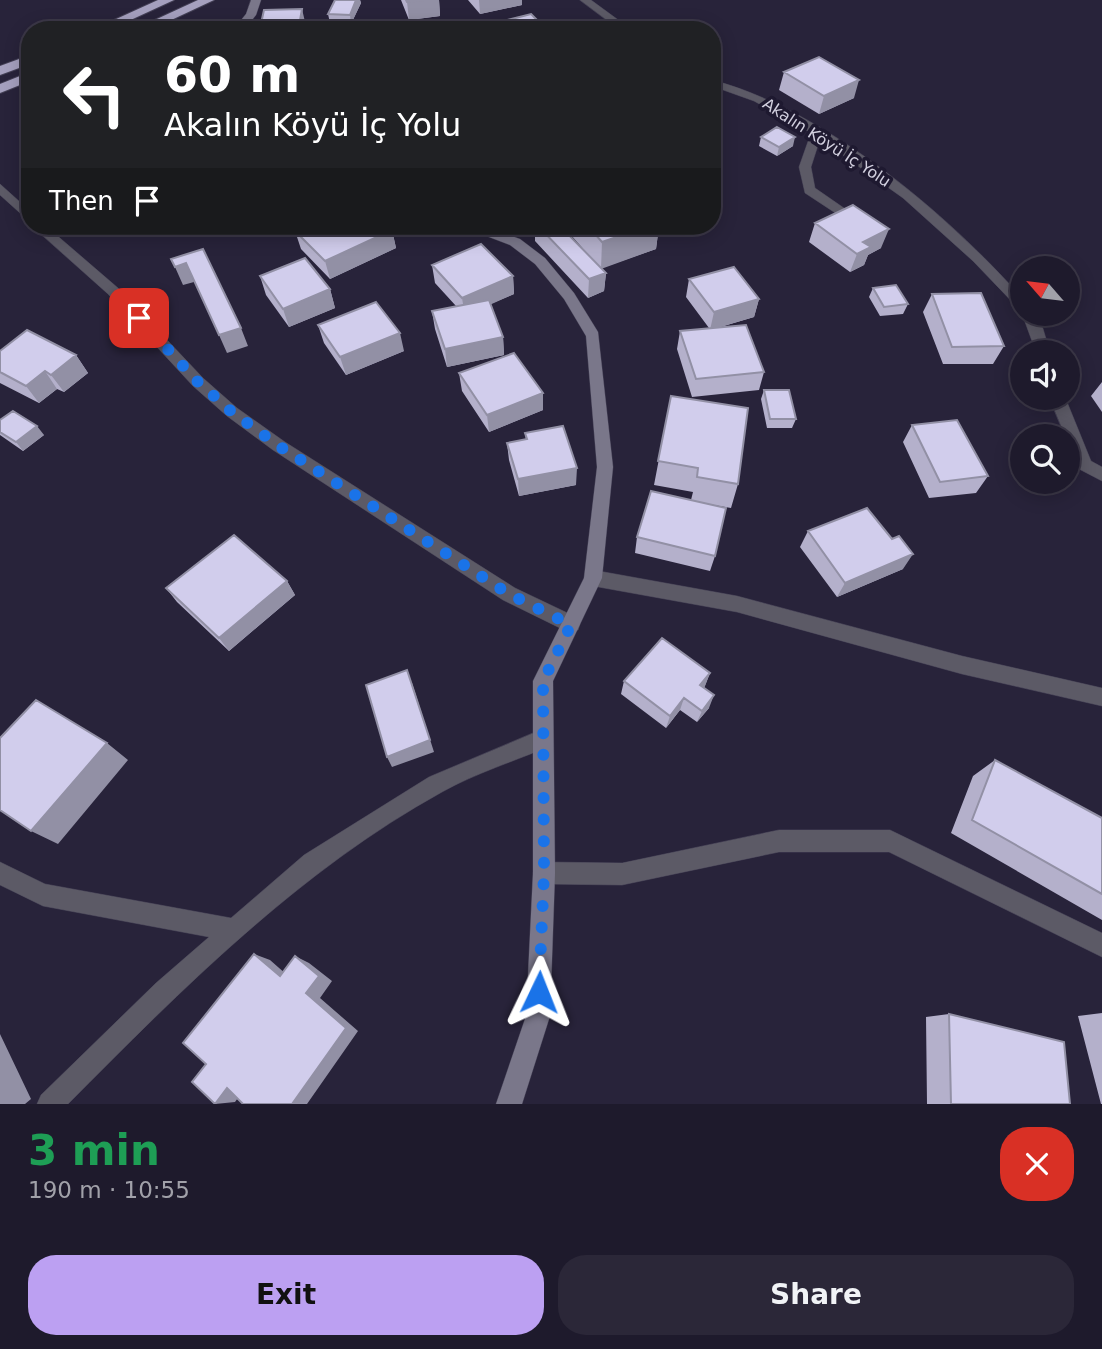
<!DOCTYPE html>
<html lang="en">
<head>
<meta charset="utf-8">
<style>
  :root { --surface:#1e1a2c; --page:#2b2738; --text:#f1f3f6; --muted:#a1a1a9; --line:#3c3848; --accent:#bca0f2 }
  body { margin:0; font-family:"DejaVu Sans",sans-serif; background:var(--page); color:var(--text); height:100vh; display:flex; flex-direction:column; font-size:26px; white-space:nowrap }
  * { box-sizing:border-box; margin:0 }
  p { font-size:23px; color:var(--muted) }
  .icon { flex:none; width:38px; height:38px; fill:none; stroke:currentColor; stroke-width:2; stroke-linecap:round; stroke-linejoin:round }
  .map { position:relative; height:1104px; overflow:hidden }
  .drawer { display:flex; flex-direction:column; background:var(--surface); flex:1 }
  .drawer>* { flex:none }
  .top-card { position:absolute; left:21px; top:21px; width:700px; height:214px; border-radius:28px; box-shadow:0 4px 18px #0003,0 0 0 2px var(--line); background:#202124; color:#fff; overflow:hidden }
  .needle { width:46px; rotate:298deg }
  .controls { position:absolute; left:1010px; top:256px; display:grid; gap:14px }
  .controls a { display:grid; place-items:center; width:70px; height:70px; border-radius:50%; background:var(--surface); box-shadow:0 4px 18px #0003,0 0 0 2px var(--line); font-size:35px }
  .pin { position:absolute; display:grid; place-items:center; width:60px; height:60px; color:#fff; margin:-30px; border-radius:14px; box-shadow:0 4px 10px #0006 }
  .me { position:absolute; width:77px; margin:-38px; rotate:2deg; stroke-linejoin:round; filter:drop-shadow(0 0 5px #0008) }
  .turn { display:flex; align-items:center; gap:24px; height:147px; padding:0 28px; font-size:32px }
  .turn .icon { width:91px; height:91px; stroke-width:2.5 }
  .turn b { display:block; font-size:49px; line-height:60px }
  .then { display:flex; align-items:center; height:66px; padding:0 28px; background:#0003; gap:14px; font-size:26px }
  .round { display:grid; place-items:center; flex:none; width:74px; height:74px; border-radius:28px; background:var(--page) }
  .overview { display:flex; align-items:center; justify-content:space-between; height:119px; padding:0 28px }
  h1 { font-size:42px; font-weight:700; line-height:52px; color:#1e9e55 }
  .button { display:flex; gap:14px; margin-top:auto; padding:14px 28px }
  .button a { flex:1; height:80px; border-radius:28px; background:var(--accent); color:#111; font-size:28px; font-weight:700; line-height:80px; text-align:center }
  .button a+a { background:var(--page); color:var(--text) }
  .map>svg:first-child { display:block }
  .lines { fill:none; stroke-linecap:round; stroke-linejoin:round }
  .street-casing { stroke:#433f54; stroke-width:1 }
  .secondary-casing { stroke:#433f54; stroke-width:1 }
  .highway-casing { stroke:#433f54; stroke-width:2 }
  .street { fill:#5c5a66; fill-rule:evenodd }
  .secondary { fill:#7a778a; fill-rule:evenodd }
  .highway { fill:#a5a0be; fill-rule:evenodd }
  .wall { fill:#b4b0cb }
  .shaded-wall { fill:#9290a5 }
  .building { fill:#d1cdec; stroke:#9290a5; stroke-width:2 }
  .route { stroke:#1a73e8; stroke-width:12; stroke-dasharray:0 21.6 }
  .labels { text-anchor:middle; stroke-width:7; stroke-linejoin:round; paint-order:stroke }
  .far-street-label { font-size:16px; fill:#d1cfde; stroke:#1e1930 }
</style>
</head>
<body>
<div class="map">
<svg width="1102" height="1104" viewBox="0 0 1102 1104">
  <rect width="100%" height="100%" fill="#28233a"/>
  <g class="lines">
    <g class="street-casing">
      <path id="street" d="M580,0h11l41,30h-12z
        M712,80c110,28 236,134 310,218v15h13l6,9 9,30h-14l-15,-41 -48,-50 -70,-63 -83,-59 -9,28 4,21 39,27 -1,3h-10l-38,-25 -6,-26 12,-34 -57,-32 -42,-15z
        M0,184l30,27v11l-30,-27z
        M32,226h14l72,62 85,90 34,30 48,34 230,146 63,30 2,6 -2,6 -7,2 -7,-2 -61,-30 -230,-150 -46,-34 -34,-30 -85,-92z
        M1049,397h16l26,64 11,6v14l-23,-12z
        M593,570l144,26 225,60 140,32v18l-140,-32 -225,-62 -144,-26 -6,-3 -3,-5 3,-5z
        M543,729l7,3 3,7 -3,7c-35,15 -74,27 -108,46 -143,79 -260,197 -374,312h-31l4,-9 115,-112 53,-46 -166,-31 -43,-21v-23l45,22 186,34 73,-63 125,-78z
        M779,830h111l212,103v24l-213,-105h-110l-157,33 -78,-1 -8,-3 -3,-8 3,-8 8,-3 78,1z"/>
    </g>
    <g class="secondary-casing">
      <path id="secondary" d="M251,0h10l-5,15 -12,15h-11l13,-16z
        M467,226h17l36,13 25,19 29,35 24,39 15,135 -11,111 -49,103 2,192 -5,143 -28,88h-26l30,-88 7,-143v-192l51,-103 13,-111 -11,-131 -22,-37 -29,-35 -25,-19 -42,-16z"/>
    </g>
    <g class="highway-casing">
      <path id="highway" d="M158,0h16l-65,30h-17z
        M198,0h16l-64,30h-17z
        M30,55v9l-30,11v-9z
        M30,72v9l-30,12v-9z"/>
    </g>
    <use href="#street" class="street"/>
    <use href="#secondary" class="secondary"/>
    <use href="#highway" class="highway"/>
  </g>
  <path class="wall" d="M335,0h25l1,3 -10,21 -21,-1 -2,-9z
    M401,0h38l1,16 -31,4z
    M468,0h54v5l-42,9z
    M306,26v4h-46v-2z
    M784,72l70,26 -35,16 -40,-24z
    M761,137l32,9 -16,10 -18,-10z
    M815,223l66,25 -13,7 -4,10 -14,7 -41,-30z
    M535,226h25l32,33 -29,-33h96l-3,23 -55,19 5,5 -2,18 -16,7 -53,-57z
    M392,230l4,18 -66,31 -29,-30 -6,-18z
    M432,265l81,11 1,18 -24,10 13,33 1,18 -57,12 -12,-38 -3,-18 24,-5 -21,-23z
    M260,276l70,13 5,19 -46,19 -23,-32z
    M689,279l70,20 -5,18 -37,11 47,44 -5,18 -67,7 -15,-48 3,-18 29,-3 -23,-31z
    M873,288l35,16 -5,10 -23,2 -11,-19z
    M932,294l72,52 -11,18h-50l-20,-52z
    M318,325l86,26 -58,24 -22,-32z
    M0,351l76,4 12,18 -24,19 -7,-3 -18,14 -39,-20z
    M459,373l84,20v17l-54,22 -27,-41z
    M1102,382v30l-11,-16z
    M764,390l32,29 -4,9h-25l-6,-29z
    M671,396l67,88 -7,24 -40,-7 24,55 -5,15 -75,-18 2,-16 54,-37 2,-8 -39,-7z
    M0,420l44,15 -21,16 -23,-16z
    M912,425l76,51 -12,17 -47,5 -26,-56z
    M525,433l51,52 -57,11 -10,-36 -2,-17 19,-3z
    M808,531l84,8 11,30 -66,28 -37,-50z
    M287,581l8,14 -66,56 -52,-49 -11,-14z
    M710,673l-6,15 5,20 -12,14 -17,-12 -14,18 -45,-34 3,-13z
    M995,760l107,58v102l-151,-87 22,-57z
    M1102,1013v91h-1l-23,-88z
    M949,1014l121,90h-143l-1,-87z"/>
  <path class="shaded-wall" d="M356,0h4l1,3 -10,21 -1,-9z
    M424,0h15l1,16 -31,4 -2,-18z
    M479,0h43v5l-42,9z
    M302,9l4,17v4h-7v-4z
    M859,80l-5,18 -35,16 5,-18z
    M795,137l-2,9 -16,10 2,-9z
    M260,226h18l-16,6z
    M649,226h10l-3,23 -55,20 1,-27z
    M889,229l-8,19 -13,7 -4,10 -14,7 7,-18 6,-12z
    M392,230l4,18 -66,31 -5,-18z
    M186,263l8,19 -11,3 -8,-18z
    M606,273l-2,18 -16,7 1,-19z
    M513,276l1,18 -49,22 -3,-18z
    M330,289l5,19 -46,19 -6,-18z
    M759,299l-5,18 -44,13 4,-18z
    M241,328l7,18 -21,7 -8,-18z
    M400,333l4,18 -58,24 -6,-18z
    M503,337l1,18 -57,12 -2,-18z
    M76,355l12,18 -24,19 -13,-17z
    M45,371l12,18 -18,14 -13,-17z
    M543,393v17l-54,22 -2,-17z
    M37,426l7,9 -21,16 -7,-9z
    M577,468l-1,17 -57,11 -1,-17z
    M913,554l-10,15 -66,28 8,-14z
    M287,581l8,14 -66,56 -10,-13z
    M710,673l-5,13 -10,12 5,-13z
    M412,683l22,69 -42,15 -5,-10z
    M714,695l-5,13 -12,14 5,-11z
    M684,698l-4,12 -14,18 4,-12z
    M107,743l21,17 -70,84 -27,-13z
    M254,954l16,6 25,22 -15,-6z
    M295,956l14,7 23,18 -12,17 38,33 -51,73h-15l14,-111z
    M0,1034l31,65 -6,5h-25z
    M246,1087l-11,15 -20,2 12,-16z"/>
  <path class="building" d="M335,0h21l-6,15 -22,-1z
    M406,0h18l-17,2z
    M302,9l-3,17 -39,2 4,-18z
    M531,14l16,16h-48l-7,-6z
    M380,21h14l-3,9h-15z
    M819,57l40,23 -35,16 -40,-24z
    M777,127l18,10 -16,10 -18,-10z
    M853,205l36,24 -26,13 8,5 -14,7 -42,-31z
    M307,226h81l4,4 -67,31 -30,-30z
    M538,226h22l46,47 -17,6z
    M588,226h61l-47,16z
    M481,244l32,32 -51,22 -30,-33z
    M203,249l38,79 -22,7 -33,-72 -11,4 -4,-8z
    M305,258l25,31 -47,20 -23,-33z
    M734,267l25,32 -45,13 -25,-33z
    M896,285l12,19 -24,3 -11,-19z
    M981,293l23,53 -52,1 -20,-53z
    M489,300l14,37 -58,12 -13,-38z
    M376,302l24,31 -60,24 -22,-32z
    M746,325l18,47 -68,7 -16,-48z
    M27,330l49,25 -25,20 -6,-4 -19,15 -26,-14v-21z
    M514,353l29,40 -56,22 -28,-42z
    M764,390h25l7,29h-26z
    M671,396l77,12 -10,76 -41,-7 1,-9 -40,-7z
    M13,411l24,15 -21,16 -16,-10v-12z
    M957,420l31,56 -48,6 -28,-57z
    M563,426l14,42 -59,11 -11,-36 20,-4 -2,-6z
    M651,491l75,17 -11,48 -78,-19z
    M867,508l25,31 7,-3 14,18 -68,29 -37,-52z
    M234,535l53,46 -68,57 -53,-50z
    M662,638l48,35 -10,12 14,10 -12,16 -18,-13 -14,18 -46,-35z
    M407,670l23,70 -43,17 -21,-72z
    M36,700l71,43 -76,88 -31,-21v-72z
    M995,760l107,58v76l-130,-74z
    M254,954l26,22 15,-20 24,20 -13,17 40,35 -54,76h-49l-16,-16 -12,16 -23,-22 14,-18 -23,-21z
    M949,1014l115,28 6,62h-119z"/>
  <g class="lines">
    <path class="route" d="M139,318l59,64 34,30 47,34 230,148 62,31 -28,56 1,192 -5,119"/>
  </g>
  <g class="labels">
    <g class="far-street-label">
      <text transform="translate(827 142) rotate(33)" y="6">Akalın Köyü İç Yolu</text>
    </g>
  </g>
</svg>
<div class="controls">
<a><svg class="needle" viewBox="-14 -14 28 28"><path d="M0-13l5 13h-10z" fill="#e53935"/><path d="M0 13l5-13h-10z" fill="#a1a1a9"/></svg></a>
<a><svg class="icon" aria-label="sound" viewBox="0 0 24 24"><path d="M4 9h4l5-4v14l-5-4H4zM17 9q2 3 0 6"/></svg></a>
<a><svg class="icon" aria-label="search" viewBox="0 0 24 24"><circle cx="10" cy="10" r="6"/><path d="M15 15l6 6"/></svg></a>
</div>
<div class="pin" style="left:139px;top:318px;background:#d93025"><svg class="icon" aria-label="arrive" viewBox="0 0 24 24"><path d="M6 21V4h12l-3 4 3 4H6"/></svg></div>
<svg class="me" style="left:539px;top:992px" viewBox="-20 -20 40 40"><path d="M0-17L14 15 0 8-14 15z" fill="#1a73e8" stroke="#fff" stroke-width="4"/></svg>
<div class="top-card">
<div class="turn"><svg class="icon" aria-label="left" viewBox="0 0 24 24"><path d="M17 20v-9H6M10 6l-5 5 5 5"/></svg><div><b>60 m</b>Akalın Köyü İç Yolu</div></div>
<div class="then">Then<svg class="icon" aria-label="arrive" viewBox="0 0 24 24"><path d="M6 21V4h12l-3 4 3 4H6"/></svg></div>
</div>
</div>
<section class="drawer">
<div class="overview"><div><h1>3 min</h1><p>190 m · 10:55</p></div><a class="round" style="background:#d93025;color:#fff"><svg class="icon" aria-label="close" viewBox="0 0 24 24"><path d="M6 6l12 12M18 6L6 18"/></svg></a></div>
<div class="button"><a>Exit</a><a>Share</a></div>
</section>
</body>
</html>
